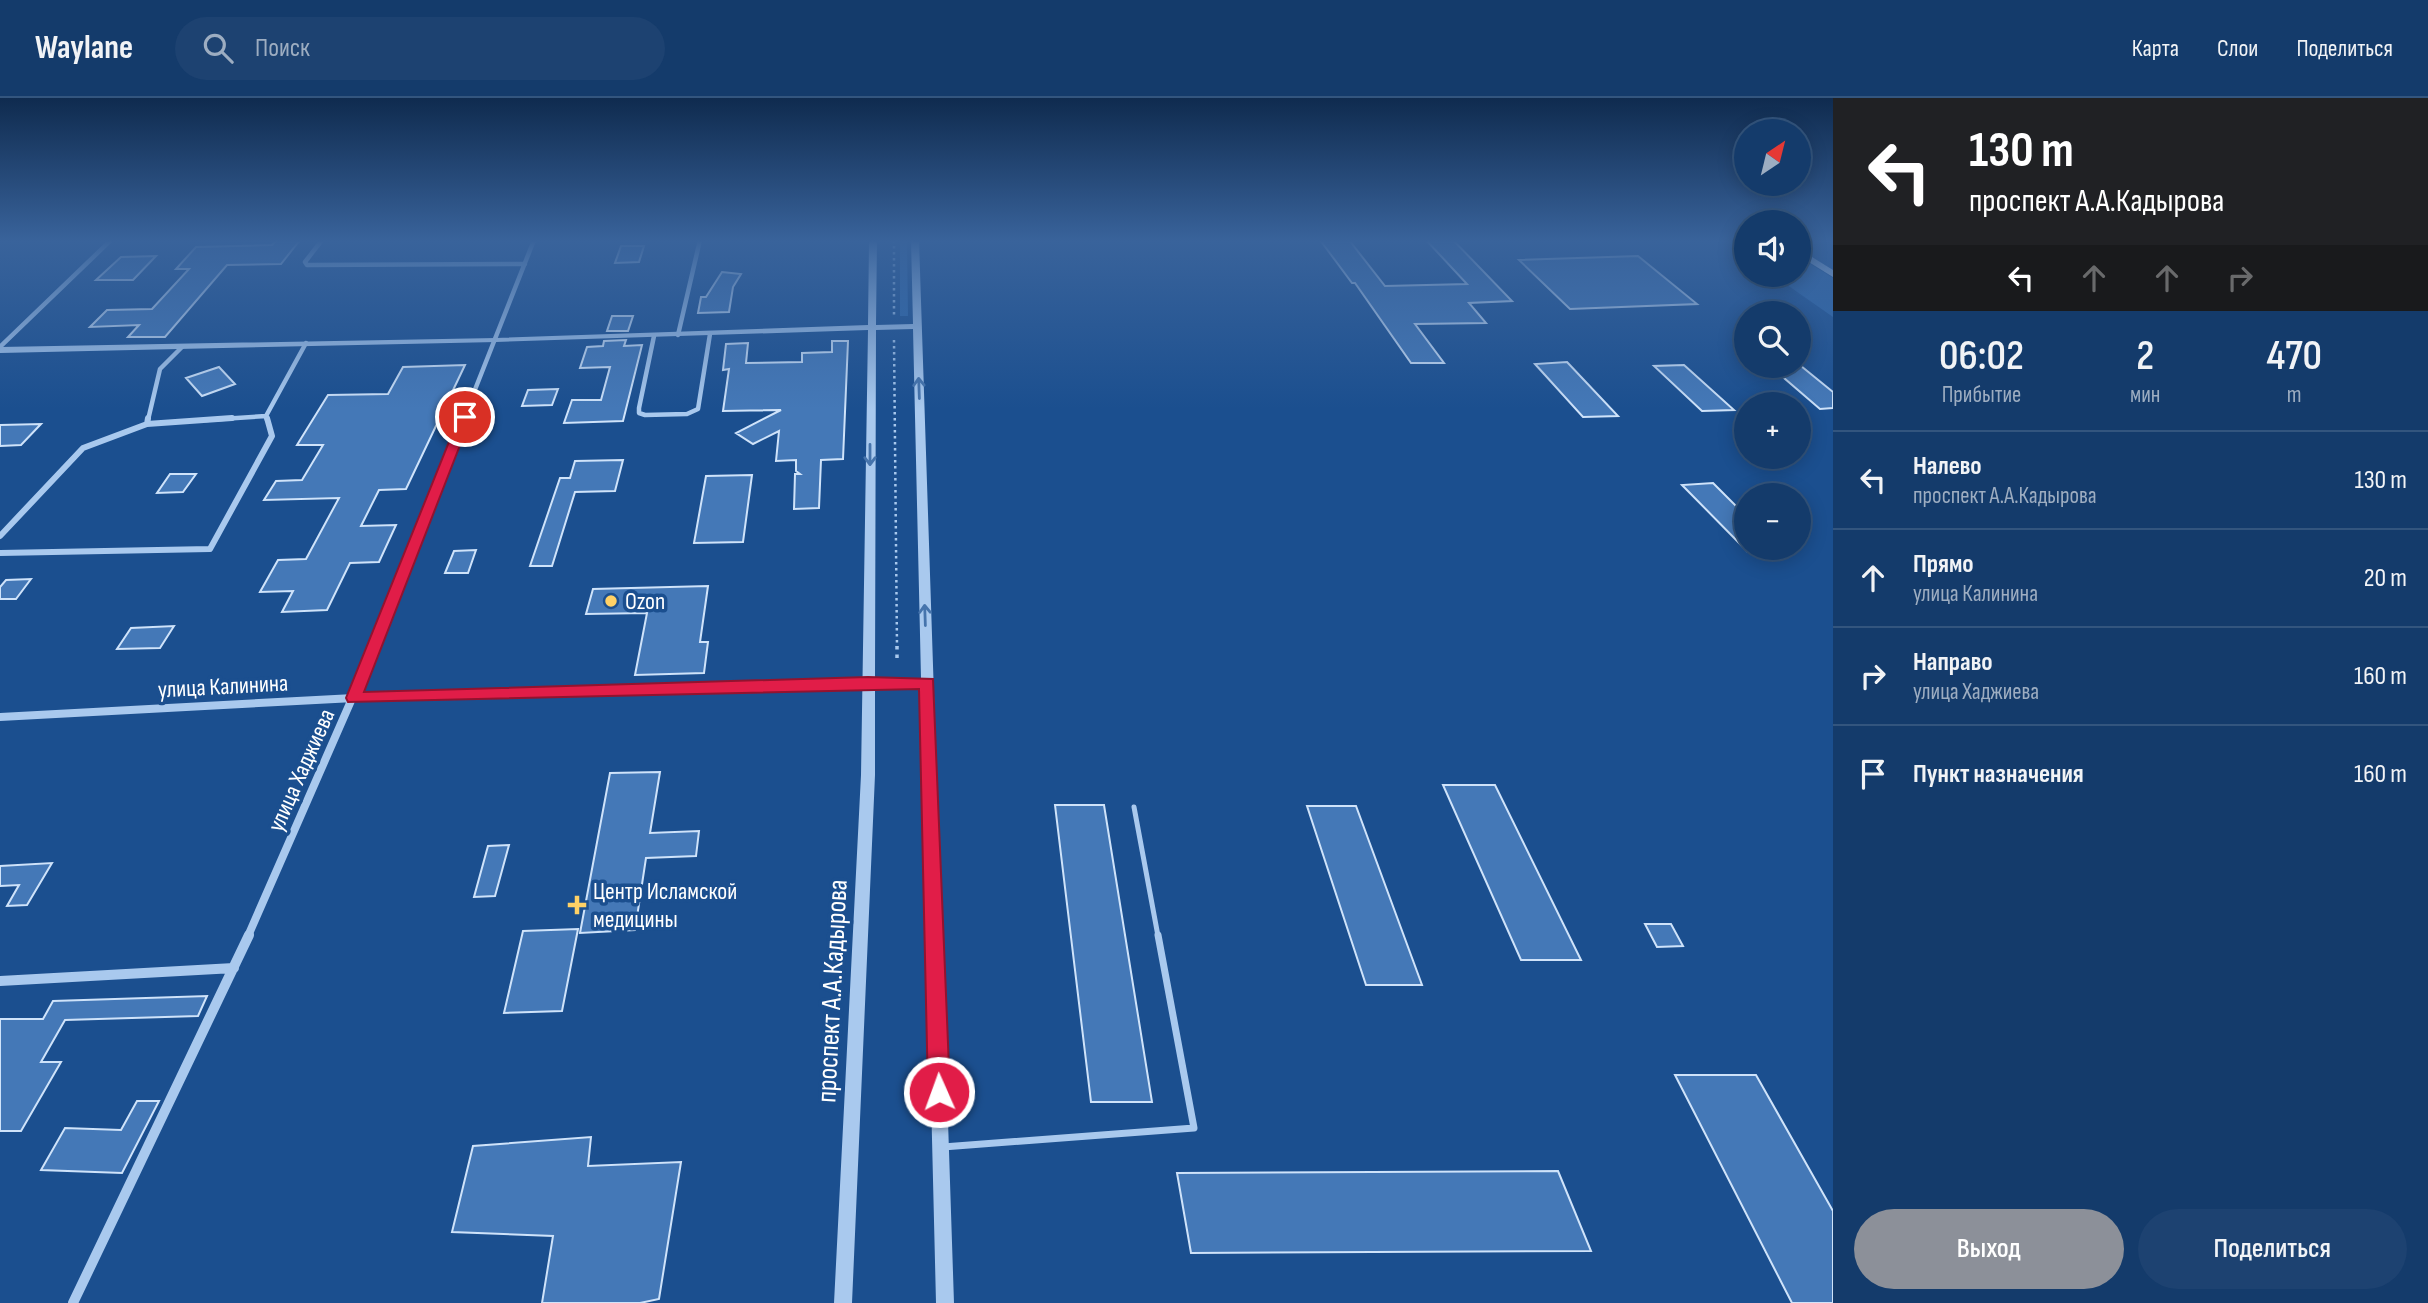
<!DOCTYPE html>
<html lang="ru">
<head>
<meta charset="utf-8">
<style>
  :root { --surface:#143b6b; --page:#1d4271; --text:#f1f3f6; --muted:#9dadc1; --line:#33557e; --accent:#8c9099 }
  body { margin:0; font-family:"Sofia Sans Condensed",sans-serif; background:var(--page); color:var(--text); height:100vh; display:flex; flex-direction:column; font-size:26px; white-space:nowrap }
  * { box-sizing:border-box; margin:0 }
  p { font-size:23px; color:var(--muted) }
  .icon { flex:none; width:38px; height:38px; fill:none; stroke:currentColor; stroke-width:2; stroke-linecap:round; stroke-linejoin:round }
  .map { position:relative; flex:1; overflow:hidden }
  .panel { display:flex; flex-direction:column; background:var(--surface); width:595px }
  .panel>* { flex:none }
  .guide { background:#202124; color:#fff; overflow:hidden }
  .needle { width:46px; rotate:35deg }
  .tools { position:absolute; left:1734px; top:21px; display:grid; gap:14px }
  .tools a { display:grid; place-items:center; width:77px; height:77px; border-radius:50%; background:var(--surface); box-shadow:0 4px 18px #0003,0 0 0 2px var(--line); font-size:35px }
  .pin { position:absolute; display:grid; place-items:center; width:60px; height:60px; color:#fff; margin:-30px; border:4px solid #fff; border-radius:50%; box-shadow:0 2px 7px #0007 }
  .me { position:absolute; width:77px; margin:-38px; rotate:358deg; stroke-linejoin:round; filter:drop-shadow(0 0 5px #0008) }
  .turn { display:flex; align-items:center; gap:24px; height:147px; padding:0 21px; font-size:32px }
  .turn .icon { width:91px; height:91px; stroke-width:2.5 }
  .turn b { display:block; font-size:49px; line-height:60px }
  .lanes { display:flex; align-items:center; height:66px; padding:0 21px; background:#0003; justify-content:center; gap:35px; direction:ltr }
  .lanes .off { opacity:.35 }
  .eta { display:flex; justify-content:space-evenly; align-items:center; height:119px; text-align:center }
  .eta b { font-size:42px; font-weight:600; line-height:49px }
  .button { display:flex; gap:14px; margin-top:auto; padding:14px 21px }
  .button a { flex:1; height:80px; border-radius:42px; background:var(--accent); color:#fff; font-size:28px; font-weight:600; line-height:80px; text-align:center }
  .button a+a { background:var(--page); color:var(--text) }
  ul { padding:0; list-style:none }
  li { display:flex; align-items:center; gap:21px; height:98px; padding:0 21px; border-top:2px solid var(--line) }
  li div { flex:1 }
  li b { display:block; font-size:26px }
  li em { font-style:normal }
  header { display:flex; align-items:center; gap:42px; box-sizing:border-box; height:98px; padding:0 35px; background:var(--surface); border-bottom:2px solid var(--line) }
  header strong { font-size:33px }
  nav { display:flex; gap:38px; margin-inline-start:auto; font-size:24px }
  .search { width:490px; height:63px; background:var(--page); display:flex; align-items:center; gap:18px; box-sizing:border-box; padding:0 24px; border-radius:38px; color:var(--muted); font-size:26px }
  main { display:flex; flex:1; min-height:0 }
  .map>svg:first-child { display:block }
  .green { fill:#2e69ad }
  .building { fill:#4478b7; stroke:#cfe3fa; stroke-width:2 }
  .lines { fill:none; stroke-linecap:round; stroke-linejoin:round }
  .path-far1 { stroke:#a9c9ee; stroke-width:2.5; stroke-dasharray:2.5 3.5; stroke-linecap:butt }
  .path { stroke:#a9c9ee; stroke-width:3.5; stroke-dasharray:3.5 5; stroke-linecap:butt }
  .service-far1 { stroke:#a9c9ee; stroke-width:5 }
  .service { stroke:#a9c9ee; stroke-width:7 }
  .minor-far3 { stroke:#a9c9ee; stroke-width:4.5 }
  .minor-far2 { stroke:#a9c9ee; stroke-width:6 }
  .minor-far1 { stroke:#a9c9ee; stroke-width:8 }
  .minor { stroke:#a9c9ee; stroke-width:10 }
  .tertiary { fill:#a9c9ee; fill-rule:evenodd }
  .secondary { fill:#d6e6fa; fill-rule:evenodd }
  .oneway { stroke:#4674ac }
  .route { fill:#e11d48; stroke:#92132f; stroke-width:2 }
  .poi-dot { fill:#ffd166; stroke:#1b4f8f; stroke-width:2.5 }
  .labels { text-anchor:middle; stroke-width:7; stroke-linejoin:round; paint-order:stroke }
  .poi-label { font-size:24px; fill:#fff; stroke:#1b4f8f; text-anchor:start }
  .street-label { font-size:24px; fill:#fff; stroke:#1b4f8f }
  .near-street-label { font-size:28px; fill:#fff; stroke:#1b4f8f }
</style>
</head>
<body>
<header>
<strong>Waylane</strong>
<div class="search"><svg class="icon" aria-label="search" viewBox="0 0 24 24"><circle cx="10" cy="10" r="6"/><path d="M15 15l6 6"/></svg>Поиск</div>
<nav><a>Карта</a><a>Слои</a><a>Поделиться</a></nav>
</header>
<main>
<div class="map">
<svg width="1833" height="1205" viewBox="0 0 1833 1205">
  <rect width="100%" height="100%" fill="#1b4f8f"/>
  <path class="green" d="M900,142h7l1,76h-8z
    M1799,159l34,21v39l-60,-42h26z"/>
  <path class="building" d="M277,142h23l-19,24 -54,1 -62,72h-37l11,-12 -49,2 17,-17 45,-1 37,-40h-13l20,-22 76,-2z
    M1320,142h29l36,46 82,-2 -41,-44h27l59,61 -43,2 17,20 -71,1 29,39h-33l-56,-80h-3z
    M621,148h23l-5,16 -24,1z
    M156,158l-23,24h-37l25,-23z
    M1638,158l59,48 -127,5 -51,-49z
    M722,174l19,2 -8,13 -4,25 -31,1 3,-16h5z
    M612,218h21l-5,15h-21z
    M626,242l-2,6 18,-1 -19,76 -59,2 8,-23h29l9,-33 -30,1 7,-21 16,-1 1,-5z
    M832,243h16l-5,118 -22,1 -2,48 -25,1 1,-35h5l-4,-3v-11l-20,1 3,-30 -26,13 -17,-11 45,-23 -58,1 6,-42 -6,1 3,-26 22,-1 -2,20 56,-1v-9l30,-1z
    M1567,264l51,54 -35,1 -48,-53z
    M465,267l-59,124 -27,1 -18,36 35,-1 -17,37 -29,1 -23,47 -45,2 11,-21 -33,1 18,-32 28,-1 33,-61 -75,2 12,-19 26,-1 21,-35h-26l31,-50 60,-1 15,-27z
    M1684,267l50,45 -32,1 -48,-45z
    M1770,268h31l32,26v16l-13,1z
    M219,269l16,17 -33,12 -16,-18z
    M558,291l-6,16 -30,1 6,-16z
    M41,326l-20,21 -21,1v-21z
    M623,362l-8,31 -40,1 -23,74h-22l30,-88h10l5,-17z
    M170,376h26l-13,18 -26,1z
    M752,377l-9,67 -49,1 12,-67z
    M1713,385l33,33v34l-64,-65z
    M476,452l-8,23h-23l9,-22z
    M31,481l-15,20h-16v-12l6,-7z
    M708,488l-8,56h8l-4,31 -69,2 12,-62 -61,1 7,-25z
    M174,528l-14,22 -43,1 14,-21z
    M660,674l-10,61 49,-2 -3,25 -50,2 -11,72 -55,3 30,-160z
    M1443,687h52l86,175h-60z
    M1055,707h49l48,297h-61z
    M1307,708h49l66,179h-56z
    M509,747l-14,51 -21,1 14,-51z
    M52,765l-25,42 -20,1 12,-21 -19,1v-20z
    M1645,826h26l12,22 -26,1z
    M578,831l-16,82 -58,2 19,-82z
    M207,898l-9,20 -133,4 -24,42h20l-40,69h-21v-112h43l10,-18z
    M1675,977h81l77,136v92h-41z
    M137,1003h22l-37,72 -81,-3 24,-42 56,2z
    M591,1039l-3,29 93,-4 -22,137 -19,4h-98l11,-67 -101,-4 21,-86z
    M1558,1073l33,80 -400,2 -14,-80z"/>
  <g class="lines">
    <path class="path-far1" d="M894,142v75
      M894,242l3,307"/>
    <path class="path" d="M897,548v13"/>
    <path class="service-far1" d="M1134,709l24,129"/>
    <path class="service" d="M943,1049l251,-19 -36,-193"/>
    <path class="minor-far3" d="M322,142l-17,22 2,3 218,-1
      M678,237l22,-95
      M654,238l-15,72v5l6,2 42,-1 11,-5 12,-75
      M0,249l111,-107
      M148,322l12,-51 22,-22
      M206,322l60,-4
      M267,322l-1,-4 40,-73
      M463,322l71,-180"/>
    <path class="minor-far2" d="M147,326l1,-6
      M0,438l83,-88 64,-24 85,-6
      M0,455l210,-4 62,-113 -5,-18
      M374,549l90,-229"/>
    <path class="minor-far1" d="M0,619l354,-19 514,-16
      M248,838l127,-290"/>
    <path class="minor" d="M0,883l234,-13
      M73,1205l176,-368"/>
    <path class="tertiary" d="M869,142h8l-1,85 37,-1 -2,-84h8l35,1063h-18l-15,-616h-46v88l-23,528h-18l27,-528 7,-445 -372,12 -496,11v-6l496,-9 372,-13zM913,231l8,349h-46l1,-348z"/>
    <path class="secondary" d="M1799,151l34,21v7l-34,-21z"/>
  </g>
  <defs><path id="oneway-shaft" d="M-6 0H5M1.5-3L5.5 0L1.5 3" fill="none" stroke-width="1.6" stroke-linecap="round" stroke-linejoin="round" transform="scale(1.75)"/></defs>
  <g class="oneway">
    <use href="#oneway-shaft" transform="translate(919 290) rotate(-92)"/>
    <use href="#oneway-shaft" transform="translate(870 357) rotate(90)"/>
    <use href="#oneway-shaft" transform="translate(925 517) rotate(-92)"/>
  </g>
  <linearGradient id="sky" x2="0" y2="1"><stop stop-color="#0f2b4f"/><stop offset="0.46" stop-color="#39639b"/><stop offset="1" stop-color="#39639b" stop-opacity="0"/></linearGradient>
  <rect width="1833" height="311" fill="url(#sky)"/>
  <path class="route" d="M465,315l6,4 -107,275 504,-15 65,2 17,413 -3,8 -8,3 -8,-3 -3,-8 -9,-403 -571,13 -2,-4 113,-281z"/>
  <g class="poi-dot">
    <circle cx="611" cy="503" r="7"/>
    <path d="M573.5 796.5h7v7h7v7h-7v7h-7v-7h-7v-7h7z"/>
  </g>
  <g class="labels">
    <g class="poi-label">
      <text x="625" y="511">Ozon</text>
      <text x="593" y="801">Центр Исламской<tspan x="593" dy="28">медицины</tspan></text>
    </g>
    <g class="street-label">
      <text transform="translate(223 588) rotate(-3)" y="8">улица Калинина</text>
      <text transform="translate(301 672) rotate(-66)" y="8">улица Хаджиева</text>
    </g>
    <g class="near-street-label">
      <text transform="translate(831 893) rotate(-87)" y="10">проспект А.А.Кадырова</text>
    </g>
  </g>
</svg>
<div class="tools">
<a><svg class="needle" viewBox="-14 -14 28 28"><path d="M0-13l5 13h-10z" fill="#e53935"/><path d="M0 13l5-13h-10z" fill="#9dadc1"/></svg></a>
<a><svg class="icon" aria-label="sound" viewBox="0 0 24 24"><path d="M4 9h4l5-4v14l-5-4H4zM17 9q2 3 0 6"/></svg></a>
<a><svg class="icon" aria-label="search" viewBox="0 0 24 24"><circle cx="10" cy="10" r="6"/><path d="M15 15l6 6"/></svg></a>
<a>+</a>
<a>−</a>
</div>
<div class="pin" style="left:465px;top:319px;background:#d93025"><svg class="icon" aria-label="arrive" viewBox="0 0 24 24"><path d="M6 21V4h12l-3 4 3 4H6"/></svg></div>
<svg class="me" style="left:939px;top:994px" viewBox="-20 -20 40 40"><circle r="17" fill="#e11d48" stroke="#fff" stroke-width="3"/><path d="M0-11L8 9 0 5-8 9z" fill="#fff"/></svg>
</div>
<section class="panel">
<div class="guide">
<div class="turn"><svg class="icon" aria-label="left" viewBox="0 0 24 24"><path d="M17 20v-9H6M10 6l-5 5 5 5"/></svg><div><b>130 m</b>проспект А.А.Кадырова</div></div>
<div class="lanes"><svg class="icon" aria-label="left" viewBox="0 0 24 24"><path d="M17 20v-9H6M10 6l-5 5 5 5"/></svg><svg class="icon off" aria-label="ahead" viewBox="0 0 24 24"><path d="M12 20V5M6 11l6-6 6 6"/></svg><svg class="icon off" aria-label="ahead" viewBox="0 0 24 24"><path d="M12 20V5M6 11l6-6 6 6"/></svg><svg class="icon off" aria-label="right" viewBox="0 0 24 24"><path d="M7 20v-9h11M14 6l5 5-5 5"/></svg></div>
</div>
<div class="eta">
<div><b>06:02</b><p>Прибытие</p></div>
<div><b>2</b><p>мин</p></div>
<div><b>470</b><p>m</p></div>
</div>
<ul>
<li><svg class="icon" aria-label="left" viewBox="0 0 24 24"><path d="M17 20v-9H6M10 6l-5 5 5 5"/></svg><div><b>Налево</b><p>проспект А.А.Кадырова</p></div><em>130 m</em></li>
<li><svg class="icon" aria-label="ahead" viewBox="0 0 24 24"><path d="M12 20V5M6 11l6-6 6 6"/></svg><div><b>Прямо</b><p>улица Калинина</p></div><em>20 m</em></li>
<li><svg class="icon" aria-label="right" viewBox="0 0 24 24"><path d="M7 20v-9h11M14 6l5 5-5 5"/></svg><div><b>Направо</b><p>улица Хаджиева</p></div><em>160 m</em></li>
<li><svg class="icon" aria-label="arrive" viewBox="0 0 24 24"><path d="M6 21V4h12l-3 4 3 4H6"/></svg><div><b>Пункт назначения</b></div><em>160 m</em></li>
</ul>
<div class="button"><a>Выход</a><a>Поделиться</a></div>
</section>
</main>
</body>
</html>
